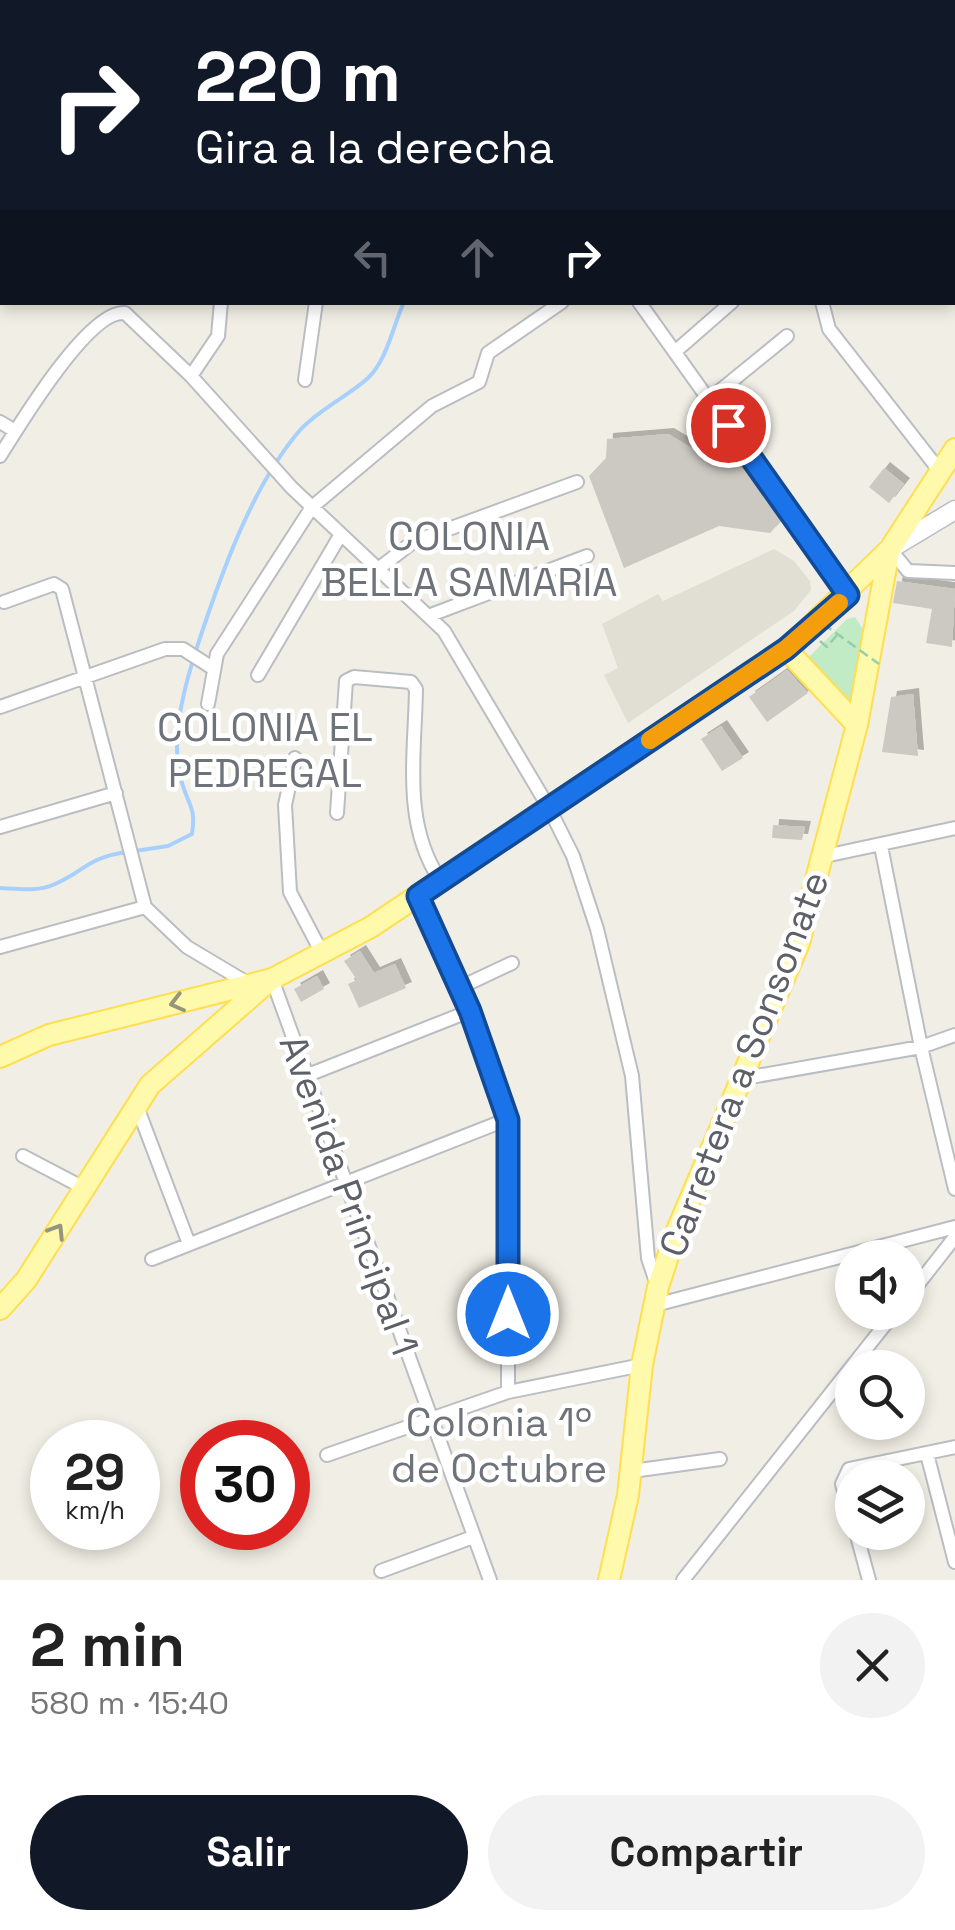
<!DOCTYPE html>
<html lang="es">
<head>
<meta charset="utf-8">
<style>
  :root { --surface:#fff; --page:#f2f2f2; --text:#222; --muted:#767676; --accent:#111827 }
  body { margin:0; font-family:"Space Grotesk",sans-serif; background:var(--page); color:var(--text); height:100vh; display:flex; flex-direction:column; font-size:38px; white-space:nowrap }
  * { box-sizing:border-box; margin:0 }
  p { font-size:32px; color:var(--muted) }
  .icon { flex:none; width:55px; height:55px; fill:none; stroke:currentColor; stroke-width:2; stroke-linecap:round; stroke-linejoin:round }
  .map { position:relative; height:1580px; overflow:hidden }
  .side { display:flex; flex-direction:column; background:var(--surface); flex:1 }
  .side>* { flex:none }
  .guide { position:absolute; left:0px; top:0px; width:955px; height:305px; box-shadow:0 5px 15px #0003; background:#111827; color:#fff; overflow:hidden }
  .buttons { position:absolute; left:835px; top:1240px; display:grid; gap:20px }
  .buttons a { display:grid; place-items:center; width:90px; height:90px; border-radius:50%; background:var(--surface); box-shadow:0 5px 15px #0003; font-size:50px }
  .speed { position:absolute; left:30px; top:1420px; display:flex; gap:20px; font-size:50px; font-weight:700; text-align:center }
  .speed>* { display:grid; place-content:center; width:130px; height:130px; border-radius:50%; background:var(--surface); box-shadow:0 5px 15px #0003; line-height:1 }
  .speed small { font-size:25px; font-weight:400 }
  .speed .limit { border:15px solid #d22; background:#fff; color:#111 }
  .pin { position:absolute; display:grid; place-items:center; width:85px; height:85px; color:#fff; margin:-42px; border:5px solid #fff; border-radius:50%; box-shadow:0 2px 10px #0007 }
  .me { position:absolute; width:110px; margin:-55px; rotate:0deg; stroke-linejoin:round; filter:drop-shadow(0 0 8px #0008) }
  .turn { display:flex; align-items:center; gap:35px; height:210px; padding:0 30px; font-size:45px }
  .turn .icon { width:130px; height:130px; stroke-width:2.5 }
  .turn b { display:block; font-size:70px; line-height:85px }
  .lanes { display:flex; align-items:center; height:95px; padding:0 30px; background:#0003; justify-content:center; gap:50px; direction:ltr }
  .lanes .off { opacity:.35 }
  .round { display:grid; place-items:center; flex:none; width:105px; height:105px; border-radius:52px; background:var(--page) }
  .overview { display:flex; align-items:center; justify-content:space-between; height:170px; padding:0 30px }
  h1 { font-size:60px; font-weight:700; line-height:75px }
  .cta { display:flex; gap:20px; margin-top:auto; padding:20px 30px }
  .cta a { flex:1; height:115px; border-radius:60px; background:var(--accent); color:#fff; font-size:40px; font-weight:700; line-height:115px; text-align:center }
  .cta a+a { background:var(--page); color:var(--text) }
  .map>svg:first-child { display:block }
  .education { fill:#e1dfd4 }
  .green { fill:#c0ebc4 }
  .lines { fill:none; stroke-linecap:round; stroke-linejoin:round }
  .stream { stroke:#a7d0ff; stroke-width:4 }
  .building { fill:#ccc9c2; filter:url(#shadow) }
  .lane-casing { stroke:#babdc2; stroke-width:10 }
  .street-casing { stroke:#babdc2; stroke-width:16 }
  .secondary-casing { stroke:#bbbdc4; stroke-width:21 }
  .primary-casing { stroke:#ffdf50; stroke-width:24 }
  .path { stroke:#97ccac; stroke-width:2.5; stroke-dasharray:10 5; stroke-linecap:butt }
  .lane { stroke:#fff; stroke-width:6 }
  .street { stroke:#fff; stroke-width:12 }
  .secondary { stroke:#fff; stroke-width:18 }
  .primary { stroke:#fff9ac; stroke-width:20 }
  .path-bridge { stroke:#97ccac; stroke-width:2.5; stroke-dasharray:10 5; stroke-linecap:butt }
  .oneway { stroke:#96967f }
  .route-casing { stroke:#114b97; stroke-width:25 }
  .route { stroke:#1a73e8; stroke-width:18 }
  .slow { stroke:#f59e0b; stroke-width:18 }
  .labels { text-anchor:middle; stroke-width:9; stroke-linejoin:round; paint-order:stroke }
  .street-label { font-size:38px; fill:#5d6067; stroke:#fff }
  .neighbourhood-label { font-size:40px; fill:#6e7279; stroke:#fff }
</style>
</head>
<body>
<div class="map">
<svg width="955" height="1580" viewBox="0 0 955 1580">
  <defs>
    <filter id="shadow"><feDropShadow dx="6" dy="-6" stdDeviation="0" flood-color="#0004"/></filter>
  </defs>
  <rect width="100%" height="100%" fill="#f1efe5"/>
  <path class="education" d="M774,549l20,12 16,20 1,9 -17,21 -166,112 -24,-48 14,-7 -16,-44 56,-30 5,7z"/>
  <path class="green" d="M855,617l9,14 -13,72 -4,1 -45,-40 45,-45z"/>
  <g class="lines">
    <path class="stream" d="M331,0l3,2
      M473,0l18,2
      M634,0l12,2
      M458,2l4,-2
      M615,2l6,-2
      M878,2l2,-2
      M196,650c23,-70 55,-164 105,-221 20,-21 46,-32 67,-51 19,-18 25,-52 36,-76
      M135,851l33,-5 24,-12c4,-27 -3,-27 -10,-51 -12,-38 0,-87 11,-123
      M0,888c18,1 38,4 55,-4 30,-13 32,-26 71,-32"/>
  </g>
  <path class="building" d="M668,434l30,18 24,-16 60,84 -12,13 -51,-7 -95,42 -35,-92 17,-18 1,-19z
    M884,468l20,16 -15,19 -20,-16z
    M897,581l58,8 -3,58 -26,-4 6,-34 -39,-6z
    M787,670l21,23 -41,29 -18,-25z
    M913,694l5,62 -36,-4 9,-55z
    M721,726l22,32 -21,13 -21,-32z
    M773,825l32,2 -3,13 -30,-2z
    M360,951l14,22 21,-9 11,24 -47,20 -11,-24 9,-4 -13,-19z
    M317,976l7,13 -23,13 -7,-13z"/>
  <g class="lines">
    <g class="lane-casing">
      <path id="lane" d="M952,188l3,-3
        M952,202l3,3"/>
    </g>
    <g class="street-casing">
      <path id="street" d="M381,0l4,2
        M76,2v-2
        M163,2l1,-2
        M0,68l2,4
        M0,264l2,-16
        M639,302l209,293
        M822,302l7,27 110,141
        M677,350l55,-48
        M191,376l27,-40 3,-34
        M305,380l11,-78
        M711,398l76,-62
        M0,422l15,9
        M0,456c18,-29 89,-147 125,-143l66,63 101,112 152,143 105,177 24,48 24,73 35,147 16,182 9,27
        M890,549l18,22 47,2
        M378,569l35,-27 164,-60
        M4,602l50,-18 8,5 83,318 42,40 62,37
        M428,616l159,-60
        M258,675l83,-141
        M208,704l9,-50 95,-147 120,-101 47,-24 9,-29 74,-51
        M0,707l165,-58h18l31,20
        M295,758l-10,47 5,87 33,63
        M337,813l9,-132 8,-4 57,5 5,7c-1,66 -14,134 24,191
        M0,827l116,-34
        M881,846l40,201 34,142
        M825,856l130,-28
        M418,896l43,91 47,132v273
        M0,947l145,-40
        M272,979l218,601
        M461,987l51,-24
        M308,1075l162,-64
        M745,1078l176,-31 34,-12
        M136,1104l53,140
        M23,1156l61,32
        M152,1259l356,-140
        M908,1297l47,-60
        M655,1305l300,-78
        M927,1454l28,108
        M327,1455l181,-63 134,-27
        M632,1471l88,-12
        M852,1520l-10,-36 7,-15 106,-22
        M856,1532l13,48
        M381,1571l92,-34
        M683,1580l212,-268"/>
    </g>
    <g class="secondary-casing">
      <path id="secondary" d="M890,549l65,-39"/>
    </g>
    <g class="primary-casing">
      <path id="primary" d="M786,649l71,76
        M0,1057l49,-22 223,-56 99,-52 420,-282 99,-96 65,-100
        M0,1309l26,-29 124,-195 119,-104
        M609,1580l19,-85 14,-130 16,-78 17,-52 124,-292 58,-218 31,-169"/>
    </g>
    <path class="path" d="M820,641l7,6 10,-12"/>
    <use href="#lane" class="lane"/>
    <use href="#street" class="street"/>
    <use href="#secondary" class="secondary"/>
    <use href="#primary" class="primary"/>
    <path class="path-bridge" d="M811,615l68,49"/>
  </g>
  <defs><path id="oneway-chevron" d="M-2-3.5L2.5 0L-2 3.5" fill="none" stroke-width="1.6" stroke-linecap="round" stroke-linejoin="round" transform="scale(2.5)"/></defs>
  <g class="oneway">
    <use href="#oneway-chevron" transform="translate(177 1003) rotate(166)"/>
    <use href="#oneway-chevron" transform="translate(57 1231) rotate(-58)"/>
  </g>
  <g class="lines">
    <g class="route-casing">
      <path id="route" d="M508,1314v-194l-38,-109 -52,-115 368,-247 62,-54 -120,-170"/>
    </g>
    <use href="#route" class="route"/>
    <path class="slow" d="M650,740l136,-91 53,-46"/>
  </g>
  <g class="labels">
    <g class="street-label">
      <text transform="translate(744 1064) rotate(-69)" y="13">Carretera a Sonsonate</text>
      <text transform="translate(349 1195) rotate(70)" y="13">Avenida Principal 1</text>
    </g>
    <g class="neighbourhood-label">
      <text x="469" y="550">COLONIA<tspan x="469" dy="46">BELLA SAMARIA</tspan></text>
      <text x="265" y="741">COLONIA EL<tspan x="265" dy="46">PEDREGAL</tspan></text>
      <text x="499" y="1436">Colonia 1º<tspan x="499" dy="46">de Octubre</tspan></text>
    </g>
  </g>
</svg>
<div class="buttons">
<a><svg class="icon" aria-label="sound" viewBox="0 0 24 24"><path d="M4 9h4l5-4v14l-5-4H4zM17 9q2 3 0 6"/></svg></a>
<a><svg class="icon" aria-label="search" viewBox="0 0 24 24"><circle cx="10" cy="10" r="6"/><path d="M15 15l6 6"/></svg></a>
<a><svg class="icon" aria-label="layers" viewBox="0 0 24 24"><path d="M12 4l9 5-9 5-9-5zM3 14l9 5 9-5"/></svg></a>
</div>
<div class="speed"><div>29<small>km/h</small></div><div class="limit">30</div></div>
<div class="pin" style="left:728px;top:425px;background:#d93025"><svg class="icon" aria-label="arrive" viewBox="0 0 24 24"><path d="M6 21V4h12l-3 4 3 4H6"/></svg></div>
<svg class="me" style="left:508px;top:1314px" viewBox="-20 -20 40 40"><circle r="17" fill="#1a73e8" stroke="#fff" stroke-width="3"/><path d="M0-11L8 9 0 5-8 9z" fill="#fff"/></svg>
<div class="guide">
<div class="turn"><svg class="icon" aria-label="right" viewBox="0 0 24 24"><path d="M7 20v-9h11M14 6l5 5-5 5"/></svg><div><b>220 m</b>Gira a la derecha</div></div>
<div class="lanes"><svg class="icon off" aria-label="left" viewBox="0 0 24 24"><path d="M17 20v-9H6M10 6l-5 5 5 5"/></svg><svg class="icon off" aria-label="ahead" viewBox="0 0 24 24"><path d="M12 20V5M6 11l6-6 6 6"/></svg><svg class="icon" aria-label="right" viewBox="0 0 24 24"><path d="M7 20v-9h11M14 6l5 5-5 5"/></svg></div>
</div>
</div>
<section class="side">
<div class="overview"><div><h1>2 min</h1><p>580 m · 15:40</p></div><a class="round"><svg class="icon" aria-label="close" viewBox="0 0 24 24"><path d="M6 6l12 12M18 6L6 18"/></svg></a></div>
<div class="cta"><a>Salir</a><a>Compartir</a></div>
</section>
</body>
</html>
